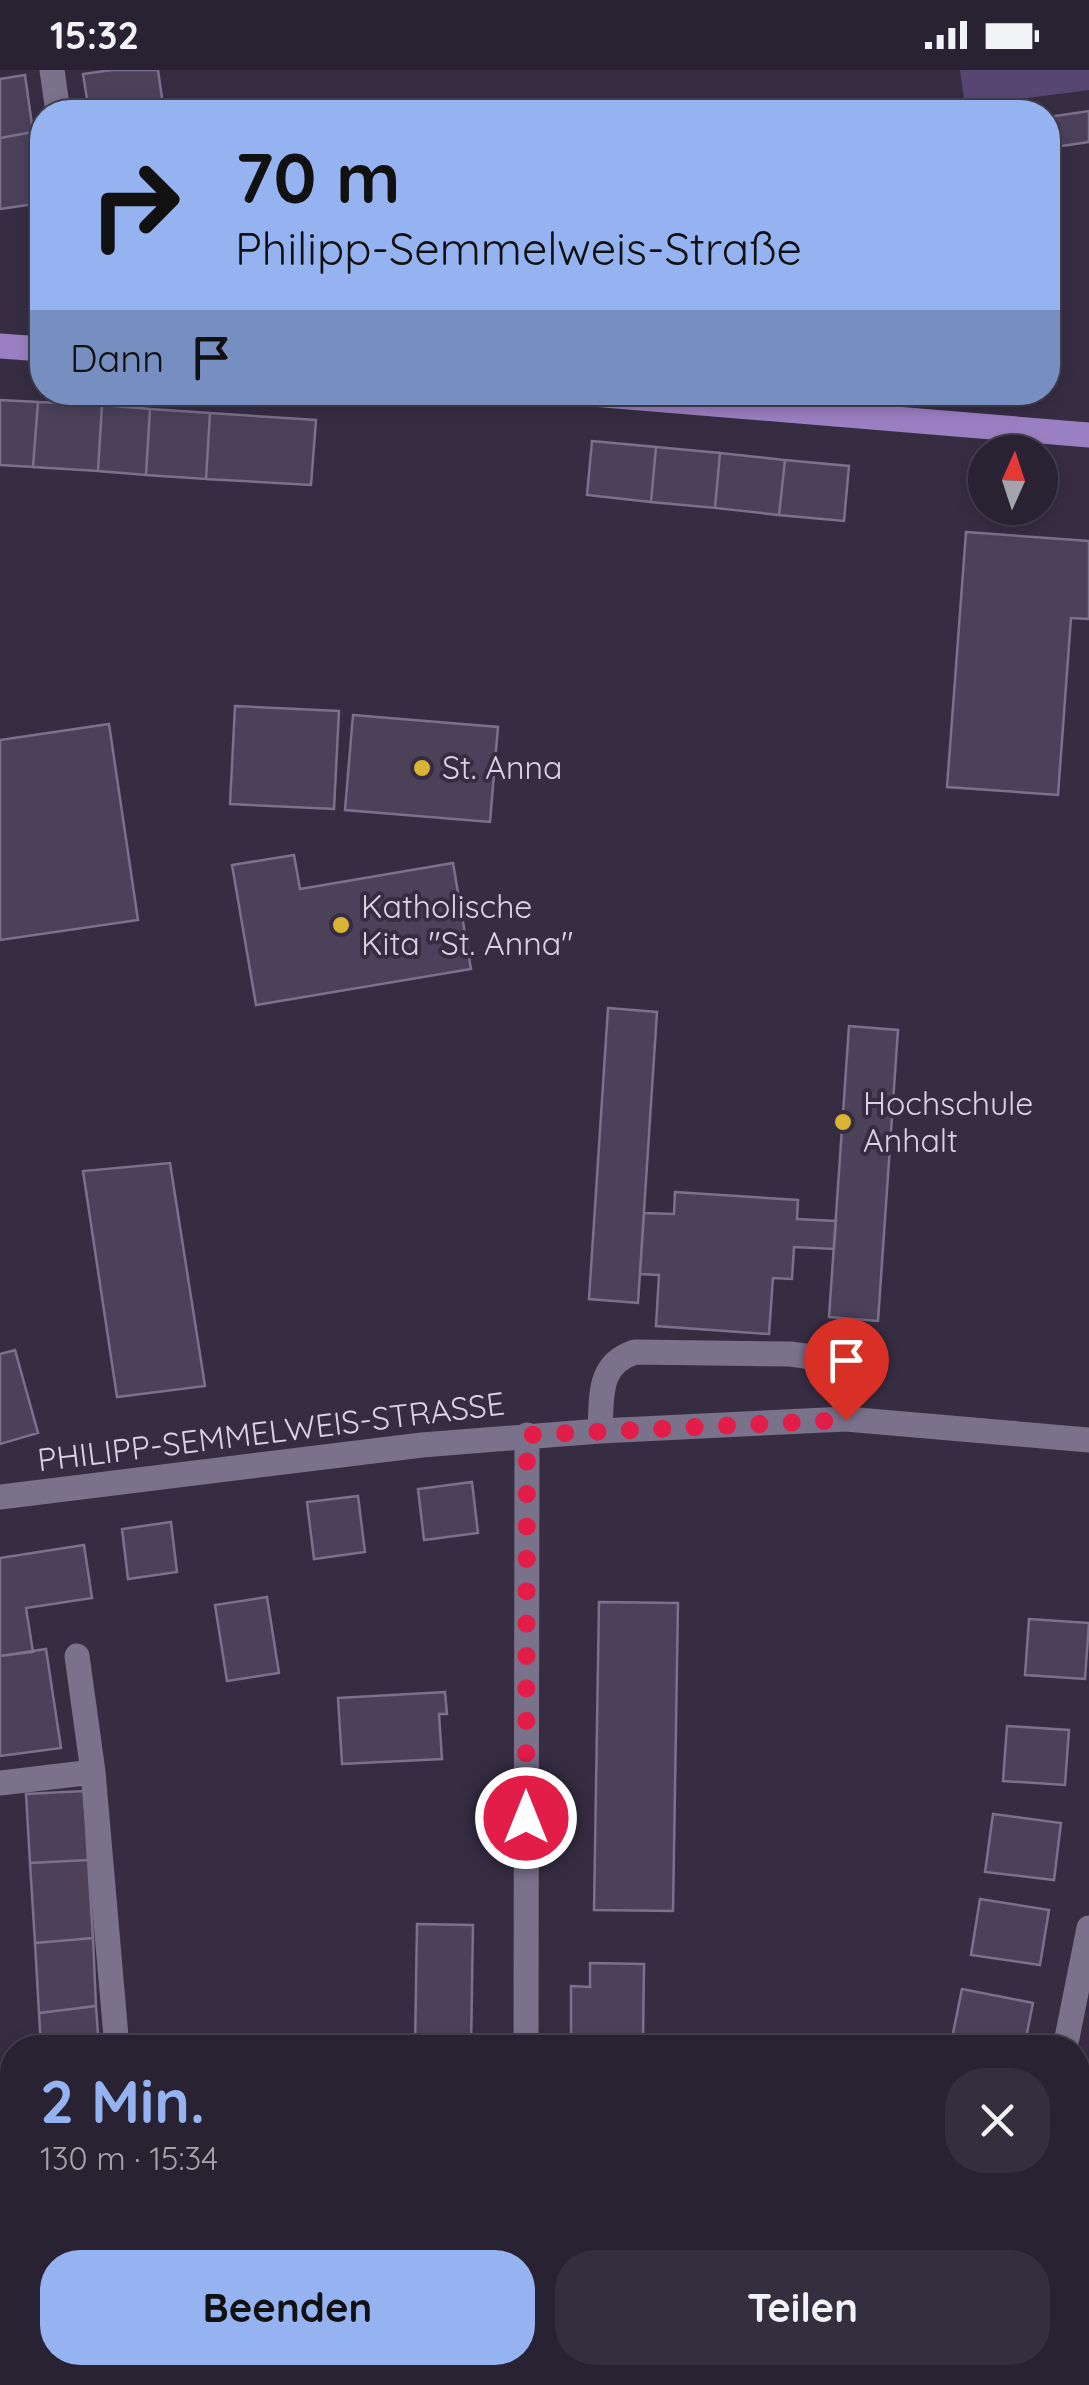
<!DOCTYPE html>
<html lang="de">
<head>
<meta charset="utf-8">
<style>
  :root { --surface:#282232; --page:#342f3e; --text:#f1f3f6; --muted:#a5a4ac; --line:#443f4d; --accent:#95b2f1 }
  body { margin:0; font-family:Quicksand,sans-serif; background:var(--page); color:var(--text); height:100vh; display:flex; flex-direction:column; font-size:38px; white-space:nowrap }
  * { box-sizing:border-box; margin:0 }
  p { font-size:32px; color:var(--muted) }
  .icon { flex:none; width:55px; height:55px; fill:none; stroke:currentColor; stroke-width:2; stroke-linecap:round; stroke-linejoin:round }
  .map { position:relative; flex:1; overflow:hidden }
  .side { position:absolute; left:0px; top:1965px; width:1090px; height:350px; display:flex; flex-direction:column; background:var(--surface); border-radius:40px 40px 0 0; box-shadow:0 5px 15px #0003,0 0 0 2px var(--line) }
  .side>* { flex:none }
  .hud { position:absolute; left:30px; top:30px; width:1030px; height:305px; border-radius:40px; box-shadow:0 5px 15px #0003,0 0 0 2px var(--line); background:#95b2f1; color:#111; overflow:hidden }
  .needle { width:65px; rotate:3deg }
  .tools { position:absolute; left:968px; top:365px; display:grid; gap:20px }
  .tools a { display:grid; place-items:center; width:90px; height:90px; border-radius:50%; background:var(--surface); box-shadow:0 5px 15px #0003,0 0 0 2px var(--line); font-size:50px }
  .pin { position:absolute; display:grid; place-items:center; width:85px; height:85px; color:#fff; margin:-102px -42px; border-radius:50% 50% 50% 0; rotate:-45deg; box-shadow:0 0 10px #0007 }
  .pin .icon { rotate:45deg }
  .me { position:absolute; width:110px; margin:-55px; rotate:0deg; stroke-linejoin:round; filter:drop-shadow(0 0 8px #0008) }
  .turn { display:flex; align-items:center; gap:35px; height:210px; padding:0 40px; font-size:45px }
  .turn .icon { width:130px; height:130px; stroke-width:2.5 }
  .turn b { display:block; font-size:70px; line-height:85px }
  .then { display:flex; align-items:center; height:95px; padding:0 40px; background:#0003; gap:20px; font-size:38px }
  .round { display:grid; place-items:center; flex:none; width:105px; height:105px; border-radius:40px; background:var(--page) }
  .head { display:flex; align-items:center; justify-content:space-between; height:170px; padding:0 40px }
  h1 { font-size:60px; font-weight:700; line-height:75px; color:var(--accent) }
  .cta { display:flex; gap:20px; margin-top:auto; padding:20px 40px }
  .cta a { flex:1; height:115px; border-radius:40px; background:var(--accent); color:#111; font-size:40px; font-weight:700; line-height:115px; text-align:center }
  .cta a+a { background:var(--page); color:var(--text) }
  .status { display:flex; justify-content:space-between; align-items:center; height:70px; padding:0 50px; background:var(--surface); direction:ltr }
  .status svg { height:28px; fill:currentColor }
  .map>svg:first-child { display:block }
  .green { fill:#584672 }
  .building { fill:#4b425a; stroke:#7a718b; stroke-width:2.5 }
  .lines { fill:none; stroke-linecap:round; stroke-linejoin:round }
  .minor { stroke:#7a718b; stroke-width:25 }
  .major { stroke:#9b7fc3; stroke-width:25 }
  .route { stroke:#e11d48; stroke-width:18; stroke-dasharray:0 32.4 }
  .poi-dot { fill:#d9b334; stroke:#362d43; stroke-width:4 }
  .labels { text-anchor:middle; stroke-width:8; stroke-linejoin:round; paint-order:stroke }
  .poi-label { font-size:32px; fill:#d8d3e2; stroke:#362d43; text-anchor:start }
  .street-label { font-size:32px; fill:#d8d3e2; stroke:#362d43 }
</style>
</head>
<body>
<div class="status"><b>15:32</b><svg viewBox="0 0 49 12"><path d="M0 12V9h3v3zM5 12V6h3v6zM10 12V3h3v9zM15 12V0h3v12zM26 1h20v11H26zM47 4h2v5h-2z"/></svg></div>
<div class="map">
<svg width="1089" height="2315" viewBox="0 0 1089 2315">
  <rect width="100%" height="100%" fill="#362d43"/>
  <path class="green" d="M960,0h129v20l-124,16z"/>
  <path class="building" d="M112,0h46l6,42h-75l-6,-38z
    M25,5l8,57 -33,6v-59z
    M1089,41v31l-41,6v-31z
    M33,62l9,71 -42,6v-71z
    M0,330l38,2 -5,65 -33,-2z
    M38,332l64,3 -4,66 -65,-4z
    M102,335l48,4 -4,66 -48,-4z
    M150,339l60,4 -4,66 -60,-4z
    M210,343l106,7 -5,65 -105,-6z
    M592,371l64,6 -5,55 -64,-7z
    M656,377l64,6 -5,55 -64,-6z
    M720,383l65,7 -6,55 -64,-7z
    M785,390l64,6 -5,55 -65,-6z
    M966,462l123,9v78l-18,-1 -13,177 -111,-8z
    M235,636l104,5 -5,98 -104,-5z
    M353,645l145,12 -8,95 -145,-12z
    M109,654l29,196 -138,20v-200z
    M294,785l6,34 153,-26 18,106 -215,36 -24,-140z
    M608,938l49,4 -19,291 -49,-4z
    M849,956l49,4 -20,291 -49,-4z
    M170,1093l35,223 -88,11 -34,-226z
    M675,1122l123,8 -1,19 39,2 -2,28 -40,-2 -2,32 -19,-1 -4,56 -113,-8 3,-51 -19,-1 4,-61 30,1z
    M15,1280l23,83 -38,11v-90z
    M472,1412l6,51 -54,7 -6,-51z
    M358,1426l7,56 -51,7 -7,-57z
    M171,1452l6,50 -49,7 -6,-50z
    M84,1475l8,53 -66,10 7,44 -33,4v-98z
    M267,1527l12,76 -52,8 -12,-76z
    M599,1532l79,1 -5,308 -79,-1z
    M1029,1549l60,4 -4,56 -60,-4z
    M46,1579l15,99 -61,8v-100z
    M445,1622l2,22h-8l3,45 -100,5 -4,-66z
    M1007,1656l62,4 -4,55 -62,-4z
    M84,1721l4,69 -58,3 -4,-69z
    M993,1744l68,9 -7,57 -69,-8z
    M88,1790l5,78 -58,5 -5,-80z
    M980,1829l69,11 -9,55 -69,-10z
    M417,1854l56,1 -2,123h-56z
    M93,1868l3,68 -57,7 -4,-70z
    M590,1893l54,1 -1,78 -72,-1v-55l19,1z
    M962,1919l71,14 -9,45h-74z
    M96,1936l3,42h-58l-2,-35z
    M1078,2138l11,3v88l-11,-3z
    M10,2266h2v36h51v13h-54z
    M412,2302h58l-1,13h-57z
    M1030,2302h45l14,4v9h-62z"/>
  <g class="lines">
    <path class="minor" d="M52,0l6,42
      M600,1361c2,-34 -3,-67 35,-79l155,2 37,5 8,4 7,9 4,47
      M0,1427l422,-52 178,-14 246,-12 243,21
      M93,1702l24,276
      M0,1713l93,-11 -16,-116
      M526,1978l1,-613
      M1065,1978l24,-120
      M0,2034l12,-1
      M675,2302l85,13
      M523,2315v-13
      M990,2315l3,-13"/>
    <path class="major" d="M0,276l42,3
      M568,322l521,43"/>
  </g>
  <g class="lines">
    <path class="route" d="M526,1748l1,-383 319,-15"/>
  </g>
  <g class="poi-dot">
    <circle cx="422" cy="698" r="10"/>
    <circle cx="341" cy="855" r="10"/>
    <circle cx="843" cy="1052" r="10"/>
  </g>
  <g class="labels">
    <g class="poi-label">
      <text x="442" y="709">St. Anna</text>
      <text x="361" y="848">Katholische<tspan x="361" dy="37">Kita "St. Anna"</tspan></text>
      <text x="863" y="1045">Hochschule<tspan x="863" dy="37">Anhalt</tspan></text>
    </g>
    <g class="street-label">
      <text transform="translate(271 1362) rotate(-7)" y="11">PHILIPP-SEMMELWEIS-STRASSE</text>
    </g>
  </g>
</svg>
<div class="tools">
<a><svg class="needle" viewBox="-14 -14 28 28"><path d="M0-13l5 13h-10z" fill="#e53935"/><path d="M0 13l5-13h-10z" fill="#a5a4ac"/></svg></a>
</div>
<div class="pin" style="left:846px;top:1350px;background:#d93025"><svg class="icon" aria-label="arrive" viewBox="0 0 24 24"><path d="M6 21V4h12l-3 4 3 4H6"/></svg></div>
<svg class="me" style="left:526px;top:1748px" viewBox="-20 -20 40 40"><circle r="17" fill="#e11d48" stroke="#fff" stroke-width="3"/><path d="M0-11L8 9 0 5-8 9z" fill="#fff"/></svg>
<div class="hud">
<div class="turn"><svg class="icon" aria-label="right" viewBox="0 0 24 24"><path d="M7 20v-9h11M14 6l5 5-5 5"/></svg><div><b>70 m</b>Philipp-Semmelweis-Straße</div></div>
<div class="then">Dann<svg class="icon" aria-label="arrive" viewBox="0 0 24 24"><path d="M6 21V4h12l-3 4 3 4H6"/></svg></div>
</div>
<section class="side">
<div class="head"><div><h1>2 Min.</h1><p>130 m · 15:34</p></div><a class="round"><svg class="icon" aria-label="close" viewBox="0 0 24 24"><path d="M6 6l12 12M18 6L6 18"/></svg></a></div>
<div class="cta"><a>Beenden</a><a>Teilen</a></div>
</section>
</div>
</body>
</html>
